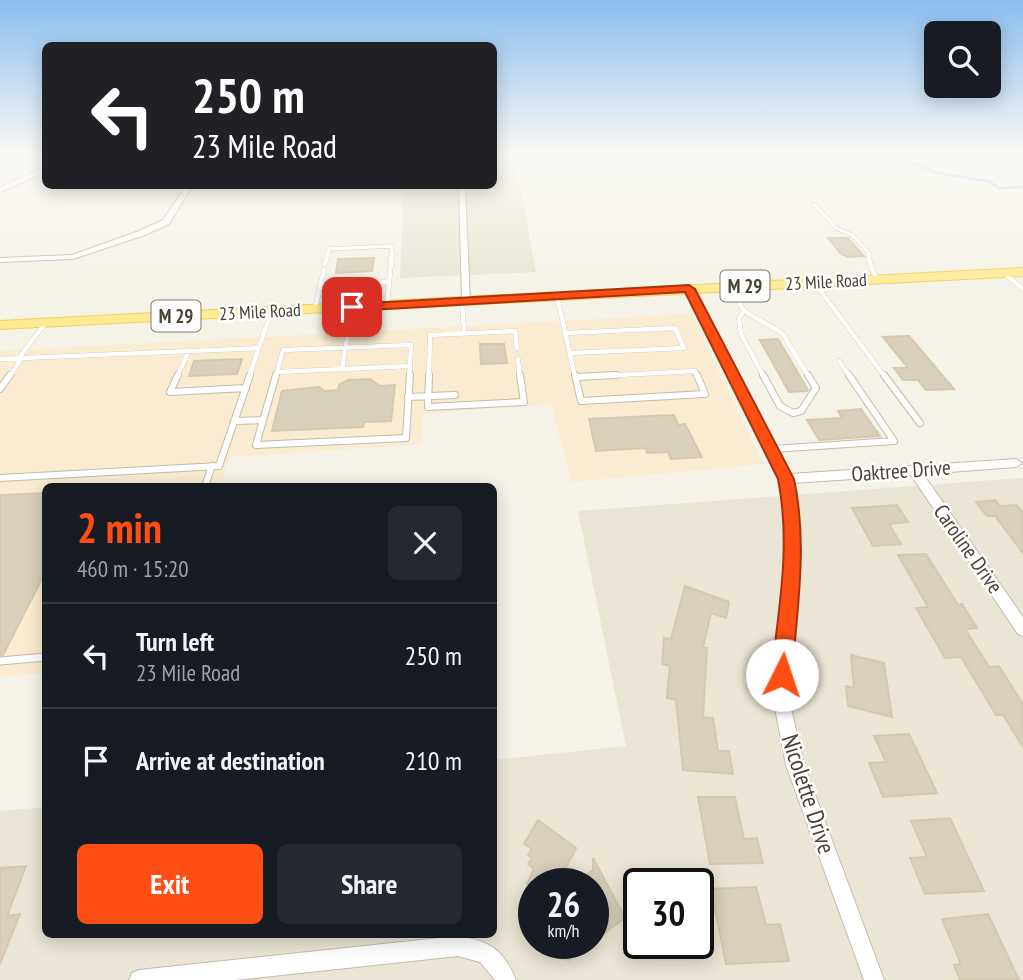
<!DOCTYPE html>
<html lang="en">
<head>
<meta charset="utf-8">
<style>
  :root { --surface:#171b24; --page:#242831; --text:#f1f3f6; --muted:#9ea1a6; --line:#363941; --accent:#ff4e14 }
  body { margin:0; font-family:"PT Sans Narrow",sans-serif; background:var(--page); color:var(--text); height:100vh; display:flex; flex-direction:column; font-size:26px; white-space:nowrap }
  * { box-sizing:border-box; margin:0 }
  p { font-size:23px; color:var(--muted) }
  .icon { flex:none; width:38px; height:38px; fill:none; stroke:currentColor; stroke-width:2; stroke-linecap:round; stroke-linejoin:round }
  .map { position:relative; flex:1; overflow:hidden }
  .sheet { position:absolute; left:42px; top:483px; width:455px; height:455px; display:flex; flex-direction:column; background:var(--surface); border-radius:10px; box-shadow:0 4px 18px #0003 }
  .sheet>* { flex:none }
  .banner { position:absolute; left:42px; top:42px; width:455px; height:147px; border-radius:10px; box-shadow:0 4px 18px #0003; background:#202124; color:#fff; overflow:hidden }
  .buttons { position:absolute; left:924px; top:21px; display:grid; gap:14px }
  .buttons a { display:grid; place-items:center; width:77px; height:77px; border-radius:10px; background:var(--surface); box-shadow:0 4px 18px #0003; font-size:35px }
  .speed { position:absolute; left:518px; top:868px; display:flex; gap:14px; font-size:35px; font-weight:700; text-align:center }
  .speed>* { display:grid; place-content:center; width:91px; height:91px; border-radius:50%; background:var(--surface); box-shadow:0 4px 18px #0003; line-height:1 }
  .speed small { font-size:18px; font-weight:400 }
  .speed .limit { border:4px solid #111; border-radius:10px; background:#fff; color:#111 }
  .pin { position:absolute; display:grid; place-items:center; width:60px; height:60px; color:#fff; margin:-30px; border-radius:14px; box-shadow:0 4px 10px #0006 }
  .me { position:absolute; width:77px; margin:-38px; rotate:4deg; stroke-linejoin:round; filter:drop-shadow(0 0 5px #0008) }
  .turn { display:flex; align-items:center; gap:24px; height:147px; padding:0 35px; font-size:32px }
  .turn .icon { width:91px; height:91px; stroke-width:2.5 }
  .turn b { display:block; font-size:49px; line-height:60px }
  .round { display:grid; place-items:center; flex:none; width:74px; height:74px; border-radius:10px; background:var(--page) }
  .summary { display:flex; align-items:center; justify-content:space-between; height:119px; padding:0 35px }
  h1 { font-size:42px; font-weight:700; line-height:52px; color:var(--accent) }
  .action { display:flex; gap:14px; margin-top:auto; padding:14px 35px }
  .action a { flex:1; height:80px; border-radius:10px; background:var(--accent); color:#fff; font-size:28px; font-weight:700; line-height:80px; text-align:center }
  .action a+a { background:var(--page); color:var(--text) }
  ul { padding:0; list-style:none }
  li { display:flex; align-items:center; gap:21px; height:105px; padding:0 35px; border-top:2px solid var(--line) }
  li div { flex:1 }
  li b { display:block; font-size:26px }
  li em { font-style:normal }
  .map>svg:first-child { display:block }
  .residential { fill:#eae5d4; fill-rule:evenodd }
  .commercial { fill:#f9ecd0 }
  .lines { fill:none; stroke-linecap:round; stroke-linejoin:round }
  .stream { stroke:#9dcaf9; stroke-width:2.5 }
  .building { fill:#d8d0bb; stroke:#d4c9ad; stroke-width:2 }
  .service-far3-casing { stroke:#c2bca8; stroke-width:4.5 }
  .service-far2-casing { stroke:#c2bca8; stroke-width:5 }
  .service-far1-casing { stroke:#c2bca8; stroke-width:8 }
  .service-casing { stroke:#c2bca8; stroke-width:9 }
  .minor-casing { stroke:#c2bca8; stroke-width:2 }
  .primary-casing { stroke:#f2d259; stroke-width:2 }
  .service-far3 { stroke:#fff; stroke-width:3.5 }
  .service-far2 { stroke:#fff; stroke-width:4.5 }
  .service-far1 { stroke:#fff; stroke-width:6 }
  .service { stroke:#fff; stroke-width:7 }
  .minor { fill:#fff; fill-rule:evenodd }
  .primary { fill:#ffeb96; fill-rule:evenodd }
  .route { fill:#ff4e14; stroke:#a6330d; stroke-width:2 }
  .labels { text-anchor:middle; stroke-width:5; stroke-linejoin:round; paint-order:stroke }
  .far-street-label { font-size:18px; fill:#4a4335; stroke:#fff }
  .shield { fill:#fff; stroke:#807b72; stroke-width:2 }
  .shield-label { font-size:19px; font-weight:bold; fill:#4a4335 }
  .street-label { font-size:21px; fill:#4a4335; stroke:#fff }
  .near-street-label { font-size:24px; fill:#4a4335; stroke:#fff }
</style>
</head>
<body>
<div class="map">
<svg width="1023" height="980" viewBox="0 0 1023 980">
  <rect width="100%" height="100%" fill="#f5f2e7"/>
  <path class="residential" d="M494,155h391l14,11 -147,-4 -235,8 19,102 -136,6 4,-92h90z
    M1023,478v502h-1023v-169l45,-4 1,127h448v-174l132,-14 -48,-235zM534,884h59v59h-59zM639,884h59v59h-59z"/>
  <path class="commercial" d="M691,314l73,150 -193,18 -20,-78 -129,10v30l-192,13 -10,29h-174l-1,187 -45,4v-326z"/>
  <g class="lines">
    <path class="stream" d="M891,155l46,18 51,8 11,7 24,-1"/>
  </g>
  <path class="building" d="M828,238h20l16,18 -16,1 -7,-3z
    M374,258l-2,13 -36,2 2,-14z
    M909,336l45,53 -28,1 -8,-10h-15l-9,-12h14l-25,-31z
    M778,339l30,51 -1,1 -18,1 -29,-52z
    M480,344h24l3,19 -26,1z
    M242,359l-5,15 -48,2 5,-15z
    M370,379l10,7 15,-1 -4,36 -27,1 -1,5 -91,4 10,-40 37,-4 6,4 13,-1 1,-5 9,-5z
    M861,409l19,27 -61,4 -12,-20 35,-2 -4,-7z
    M674,415l4,10 7,-1 17,33 -31,2 -3,-7 -21,1 -1,-5 -50,3 -7,-32z
    M46,493v78l-43,84h-3v-160z
    M995,500l5,6 17,-1 6,8v40l-28,-37h-8l-11,-14z
    M897,505l11,17 -19,2 12,20 -28,2 -21,-38z
    M926,554l32,51 4,-1 15,24 -12,1 24,38 10,-1 24,38v43l-20,-32h-7l-35,-58 -16,1 -29,-50 12,-1 -30,-52z
    M685,586l44,16 -3,16 -15,-5 -8,34 4,1 -4,69 10,1 5,33h11l4,23 -50,-4 -7,-70 -9,-2 3,-32 -8,-2 2,-26 7,1z
    M851,655l33,8 8,54 -44,-11 -2,-20 8,2z
    M909,734l28,59 -54,4 -14,-34 17,-1 -12,-26z
    M698,797h37l9,42 13,-1 6,25 -53,1z
    M950,818l34,73 -59,3 -15,-36 17,-1 -16,-36z
    M538,820l38,28 -18,36h-31l7,-15 -6,-5 4,-6 -4,-3 4,-6 -8,-5z
    M593,858l32,60 -32,23v-57h-20l20,-14z
    M26,866l-19,50 13,-2 -20,50v-96z
    M756,887l10,38 14,-1 9,37 -63,3 -15,-75z
    M988,914l31,66h-59l-6,-15 7,-1 -19,-45z
    M560,943h31l-23,17z"/>
  <g class="lines">
    <g class="service-far3-casing">
      <path id="service-far3" d="M814,204l22,24 16,7 17,18
        M328,253l1,-4 63,-3 -1,7"/>
    </g>
    <g class="service-far2-casing">
      <path id="service-far2" d="M868,252l3,16 6,11
        M325,264l3,-12
        M1004,273l19,16
        M814,282l71,95
        M321,285l68,-3
        M729,287l15,24
        M557,296l18,81
        M462,302l2,31
        M387,305l5,-53
        M315,309l9,-39
        M744,311l38,22 27,44
        M744,311l-5,7 2,16 23,43
        M566,333l109,-5 9,20 -114,5
        M19,358l27,-36
        M0,359l259,-11
        M518,359l2,18
        M839,361l11,16
        M342,369l10,-62
        M277,372l6,-22 128,-5 -1,21
        M9,377l13,-19
        M177,377l12,-26
        M249,377l22,-65
        M276,377l1,-5 133,-6 -1,11
        M429,377l1,-42 85,-4 2,17
        M581,377l114,-6 2,6"/>
    </g>
    <g class="service-far1-casing">
      <path id="service-far1" d="M178,375l-8,17 76,-4
        M276,375l-20,70 150,-7 4,-63
        M429,375l-1,32 96,-5 -4,-27
        M575,375l6,26 124,-7 -8,-19
        M763,375l17,31 13,7 8,-2 15,-23 -8,-13
        M884,375l36,48
        M576,377l40,-2
        M0,389l10,-14
        M408,397l47,-2
        M234,421l29,-1
        M772,449l122,-8 -45,-66
        M0,478l219,-12 31,-91
        M205,486l7,-20"/>
    </g>
    <g class="service-casing">
      <path id="service" d="M0,661l46,-4"/>
    </g>
    <g class="minor-casing">
      <path id="minor" d="M46,167v5l-46,20v-5z
        M186,186h6l-23,38 -24,11 -72,24 -73,3v-4l72,-3 67,-24 24,-11z
        M459,186h6l5,115 -4,3 -4,-3z
        M689,286l4,3 97,185 226,-15 6,4 -6,4 -93,7 100,143v19l-5,-2 -107,-159 -118,8 4,24 4,41 -11,127 1,33 13,57 80,215h-20l-78,-215 -11,-57 -1,-33 13,-127 -2,-41 -5,-28 -95,-190z
        M458,936c32,5 46,14 58,44h-21l-15,-18 -22,-6 -222,24h-107l3,-7 7,-3z"/>
    </g>
    <g class="primary-casing">
      <path id="primary" d="M1023,268v8l-1023,53v-8z"/>
    </g>
    <use href="#service-far3" class="service-far3"/>
    <use href="#service-far2" class="service-far2"/>
    <use href="#service-far1" class="service-far1"/>
    <use href="#service" class="service"/>
    <use href="#minor" class="minor"/>
    <use href="#primary" class="primary"/>
  </g>
  <linearGradient id="sky" x2="0" y2="1"><stop stop-color="#8abdef"/><stop offset="0.53" stop-color="#faf9f4"/><stop offset="1" stop-color="#faf9f4" stop-opacity="0"/></linearGradient>
  <rect width="1023" height="292" fill="url(#sky)"/>
  <path class="route" d="M689,285l6,4 99,190c14,65 3,130 -2,196l-3,7 -7,2 -8,-2 -3,-7c8,-66 20,-131 7,-196l-93,-187 -333,19 -6,-4 6,-3z"/>
  <g class="labels">
    <g class="far-street-label">
      <text transform="translate(826 282) rotate(-3)" y="6">23 Mile Road</text>
      <text transform="translate(260 312) rotate(-3)" y="6">23 Mile Road</text>
    </g>
    <g class="shield">
      <rect x="720.5" y="270.5" width="49" height="31" rx="5"/>
      <rect x="151.5" y="300.5" width="49" height="31" rx="5"/>
    </g>
    <g class="shield-label">
      <text x="745" y="293">M 29</text>
      <text x="176" y="323">M 29</text>
    </g>
    <g class="street-label">
      <text transform="translate(901 471) rotate(-4)" y="7">Oaktree Drive</text>
      <text transform="translate(968 549) rotate(55)" y="7">Caroline Drive</text>
    </g>
    <g class="near-street-label">
      <text transform="translate(808 794) rotate(72)" y="8">Nicolette Drive</text>
    </g>
  </g>
</svg>
<div class="buttons">
<a><svg class="icon" aria-label="search" viewBox="0 0 24 24"><circle cx="10" cy="10" r="6"/><path d="M15 15l6 6"/></svg></a>
</div>
<div class="speed"><div>26<small>km/h</small></div><div class="limit">30</div></div>
<div class="pin" style="left:352px;top:307px;background:#d93025"><svg class="icon" aria-label="arrive" viewBox="0 0 24 24"><path d="M6 21V4h12l-3 4 3 4H6"/></svg></div>
<svg class="me" style="left:782px;top:675px" viewBox="-20 -20 40 40"><circle r="19" fill="#fff"/><path d="M0-13L10 11 0 6-10 11z" fill="#ff4e14"/></svg>
<div class="banner">
<div class="turn"><svg class="icon" aria-label="left" viewBox="0 0 24 24"><path d="M17 20v-9H6M10 6l-5 5 5 5"/></svg><div><b>250 m</b>23 Mile Road</div></div>
</div>
<section class="sheet">
<div class="summary"><div><h1>2 min</h1><p>460 m · 15:20</p></div><a class="round"><svg class="icon" aria-label="close" viewBox="0 0 24 24"><path d="M6 6l12 12M18 6L6 18"/></svg></a></div>
<ul>
<li><svg class="icon" aria-label="left" viewBox="0 0 24 24"><path d="M17 20v-9H6M10 6l-5 5 5 5"/></svg><div><b>Turn left</b><p>23 Mile Road</p></div><em>250 m</em></li>
<li><svg class="icon" aria-label="arrive" viewBox="0 0 24 24"><path d="M6 21V4h12l-3 4 3 4H6"/></svg><div><b>Arrive at destination</b></div><em>210 m</em></li>
</ul>
<div class="action"><a>Exit</a><a>Share</a></div>
</section>
</div>
</body>
</html>
